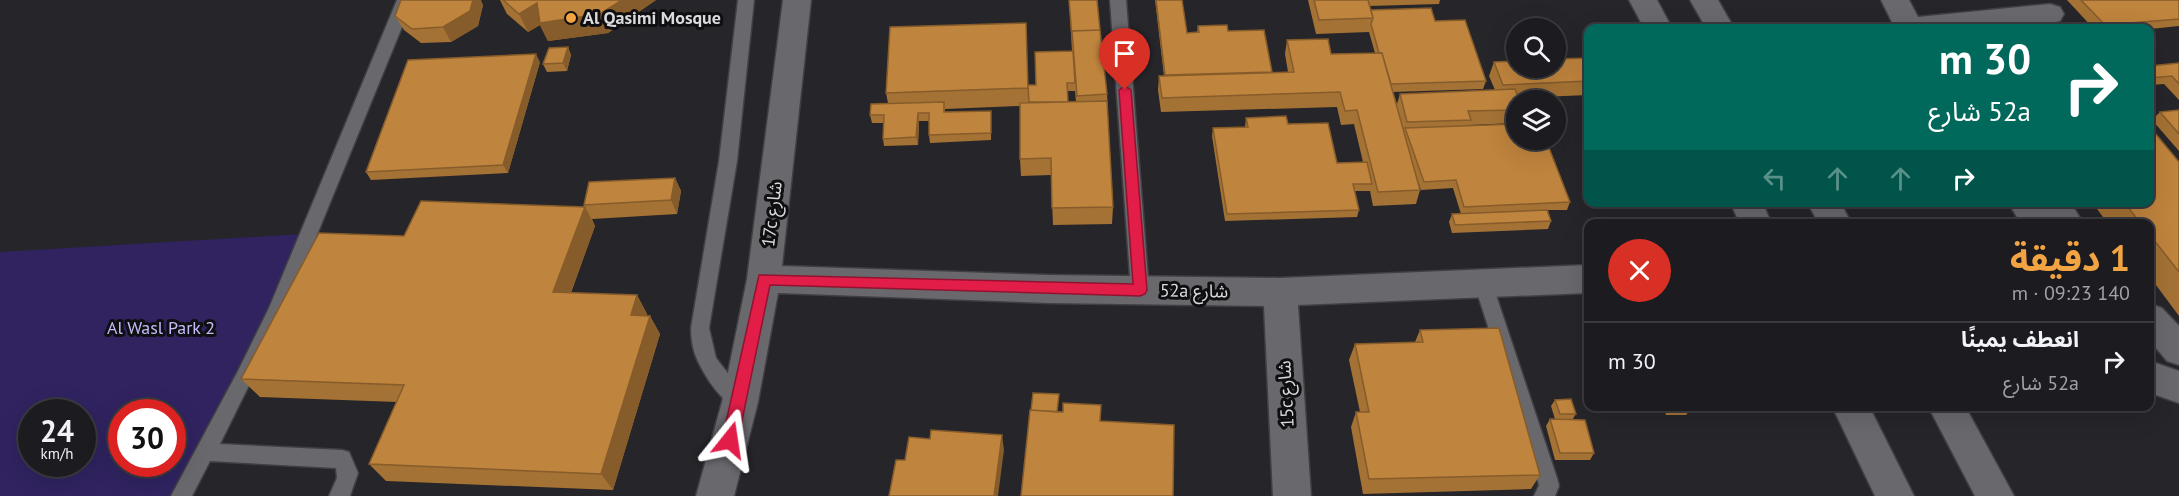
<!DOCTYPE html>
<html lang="ar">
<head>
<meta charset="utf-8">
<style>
  :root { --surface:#1c1c20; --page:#252529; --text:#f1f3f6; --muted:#a0a1a5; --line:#3a3a3e; --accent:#f3a442 }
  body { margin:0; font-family:"PT Sans","Noto Sans Arabic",sans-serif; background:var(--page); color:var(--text); direction:rtl; height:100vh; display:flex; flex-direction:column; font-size:22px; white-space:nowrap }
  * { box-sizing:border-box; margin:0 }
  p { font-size:20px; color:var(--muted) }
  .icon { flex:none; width:33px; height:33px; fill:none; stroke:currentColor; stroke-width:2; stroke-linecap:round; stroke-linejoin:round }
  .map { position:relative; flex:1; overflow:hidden; direction:ltr }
  .details { position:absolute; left:1584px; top:219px; width:570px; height:192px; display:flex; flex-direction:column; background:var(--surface); border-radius:12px; box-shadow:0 6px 24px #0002,0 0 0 2px var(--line); direction:rtl }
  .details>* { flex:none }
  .top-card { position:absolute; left:1584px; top:24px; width:570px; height:183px; border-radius:12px; box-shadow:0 6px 24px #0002,0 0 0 2px var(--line); direction:rtl; background:#00695c; color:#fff; overflow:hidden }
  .fabs { position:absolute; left:1506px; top:18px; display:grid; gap:12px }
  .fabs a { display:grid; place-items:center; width:60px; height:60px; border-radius:50%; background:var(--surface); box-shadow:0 6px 24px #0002,0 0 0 2px var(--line); font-size:30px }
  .speed { position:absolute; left:18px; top:399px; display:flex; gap:12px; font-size:30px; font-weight:700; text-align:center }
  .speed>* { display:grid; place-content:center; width:78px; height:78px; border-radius:50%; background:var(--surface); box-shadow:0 6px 24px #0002,0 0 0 2px var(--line); line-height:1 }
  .speed small { font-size:15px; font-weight:400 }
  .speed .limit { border:9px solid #d22; background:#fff; color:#111 }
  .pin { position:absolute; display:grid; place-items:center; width:51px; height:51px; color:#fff; margin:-62px -26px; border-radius:50% 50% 50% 0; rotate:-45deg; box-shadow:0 0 6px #0007 }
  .pin .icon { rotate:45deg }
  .me { position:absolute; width:66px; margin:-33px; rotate:15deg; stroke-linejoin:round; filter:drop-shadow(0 0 4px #0008) }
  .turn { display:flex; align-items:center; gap:21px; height:126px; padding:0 24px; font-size:27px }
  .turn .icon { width:78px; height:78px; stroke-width:2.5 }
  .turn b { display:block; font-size:42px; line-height:51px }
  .lanes { display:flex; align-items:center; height:57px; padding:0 24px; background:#0003; justify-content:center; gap:30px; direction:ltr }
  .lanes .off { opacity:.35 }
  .round { display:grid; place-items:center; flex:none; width:63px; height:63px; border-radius:32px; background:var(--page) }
  .overview { display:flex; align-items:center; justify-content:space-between; height:102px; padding:0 24px }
  h1 { font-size:36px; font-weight:700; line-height:45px; color:var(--accent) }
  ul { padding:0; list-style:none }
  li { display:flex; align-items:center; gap:18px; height:78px; padding:0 24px; border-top:2px solid var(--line) }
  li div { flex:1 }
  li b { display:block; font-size:22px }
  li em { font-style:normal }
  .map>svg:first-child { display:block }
  .green { fill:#302360; fill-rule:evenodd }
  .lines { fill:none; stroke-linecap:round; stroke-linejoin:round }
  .service-casing { stroke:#403f43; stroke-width:3 }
  .minor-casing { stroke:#403f43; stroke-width:3 }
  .tertiary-casing { stroke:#403f43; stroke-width:3 }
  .service { fill:#68686d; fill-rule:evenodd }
  .minor { fill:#68686d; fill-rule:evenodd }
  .tertiary { fill:#68686d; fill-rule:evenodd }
  .wall { fill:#a47234; fill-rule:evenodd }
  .shaded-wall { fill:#865c2b }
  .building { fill:#bf843d; stroke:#865c2b; stroke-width:1.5 }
  .route { fill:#e11d48; stroke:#92132f; stroke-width:1.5 }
  .poi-dot { fill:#f3a442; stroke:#0f0f11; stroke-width:2 }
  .labels { text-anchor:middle; stroke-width:6; stroke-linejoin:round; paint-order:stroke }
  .poi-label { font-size:18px; font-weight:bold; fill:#dadadd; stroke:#0f0f11; text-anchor:start }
  .street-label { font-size:18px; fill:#dadadd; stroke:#0f0f11 }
  .park-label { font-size:18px; fill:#c3bdfb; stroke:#0f0f11 }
</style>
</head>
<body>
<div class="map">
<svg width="2179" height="496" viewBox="0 0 2179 496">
  <rect width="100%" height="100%" fill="#25252a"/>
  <path class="green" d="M304,234l-129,262h-175v-244zM32,412h50v52h-50zM122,412h50v52h-50z"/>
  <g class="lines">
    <g class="service-casing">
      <path id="service" d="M397,0h16l-126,308 -67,136 122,6 7,2 9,21 -7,20 -1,3h-21l8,-18 -1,-10 -126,-7 -18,35h-21l67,-125 31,-63z
        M738,0h16l-17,161 -28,167 7,30 34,44 -3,6c-20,7 -48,-39 -53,-57 -2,-7 -3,-15 -3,-23l28,-167z
        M1110,0h16l23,290 -2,5 -7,3 -7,-3 -2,-5z
        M1483,275l7,3 2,5 65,195 2,8 -4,10h-21l5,-11 -2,-7 -63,-195 2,-5z"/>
    </g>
    <g class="minor-casing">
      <path id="minor" d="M783,0h28l-29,266 267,9 231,3 308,-13v28l-290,12 13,191h-38l-9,-190 -215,-3 -271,-10 -20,109 -24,94h-38l26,-94 25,-123z
        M1881,0h28l9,17 132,-13 10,3 4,7 -4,7c-52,14 -112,7 -165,7z
        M2008,202h62l14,22h-63z
        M2150,304l12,4 17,18v39l-12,-4 -17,-20z
        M2150,361l29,10v32l-29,-10z"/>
    </g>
    <g class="tertiary-casing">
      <path id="tertiary" d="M1629,0h28l15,28h-28z
        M1690,0h28l16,28h-28z
        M1730,202h32l10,22h-32z
        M1807,202h33l12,22h-33z
        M1832,406h37l45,90h-39z
        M1928,406h37l49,90h-39z"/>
    </g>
    <use href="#service" class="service"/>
    <use href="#minor" class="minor"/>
    <use href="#tertiary" class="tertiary"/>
  </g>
  <path class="wall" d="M500,0h156l-48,33 -60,8 -8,-16 -12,7 -21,-18z
    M1069,0l38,94 6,113 -1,17 -59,1 -2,-50 -30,1 -1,-17v-53l-75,3v3l46,-1v29l-61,3 -1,-8v-14h-10l-1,24 -34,1 -1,-7 1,-16h-12l-2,-8 18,-12 -2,-10 150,-8 36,-34zM1068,91h7l1,11h-8z
    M1155,0h27l5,33 10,-1 1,-6 30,5 44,41h16l-3,-18 2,-14 44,14 44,-1 -6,-21 -53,2 -8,-34h132l-1,4 -70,2 2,4 64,11 51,60 -3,8 -90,3 4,12 3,-10 95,-4 -6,-14 5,-14 94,-4v37l-70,3 -2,2v23l-47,2v1l101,76 -3,8h-19l3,11 -3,8 -96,4 -3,-11 3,-8h9l-8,-26 -32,2 -4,-12 3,12 -4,14 -43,2 -3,-15h-15l4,19 -2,7 -132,4 -13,-85 1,-8 32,-1 1,-9 42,6 49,39 26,-1 -9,-38 -13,1 -4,-18 -176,5 -3,-22 1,-14h5z
    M2067,0h112v26l-29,3 -57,-1z
    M483,5l-5,21 -27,16 -30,1 -17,-13 -9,-14z
    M568,47l3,8 -4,16 -20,1 -4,-8z
    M540,62l-32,111 -137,7 -5,-8z
    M2179,63v37l-15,-16 -14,1v-19z
    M2179,110v41l-27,-31 8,-8z
    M2179,162v154l-29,-39v-53h-42l-16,-22h58z
    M675,178l6,13 -4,23 -85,5 3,7 -24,67 66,2 10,19 -1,1 4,1 10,18 -47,156 -227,-9 -17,-17 28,-62 -137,-5 -19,-18 163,-143 180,-29v-2z
    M1420,330l120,145 -9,14 -168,5 -12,-67 5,-15h4l-11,-52 6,-16 60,-2z
    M1555,400l21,14 -4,6 22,33 -4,7h-35l-9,-34 4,-7h5l-4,-13z
    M1663,406h28l1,2 -6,7h-20z
    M1692,406h25l-3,5 -20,1z"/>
  <path class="shaded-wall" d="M473,0h8l2,5 -5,21 -27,16 -8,-15z
    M622,0h34l-48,33 -60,8 -8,-16 -12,7 -9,-18 18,-11z
    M568,47l3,8 -4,16 -4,-8z
    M536,54l4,8 -32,111 -5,-8z
    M918,113l1,8 -1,24 -2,-8z
    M675,178l6,13 -4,23 -6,-14z
    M585,207l10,19 -31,85 -11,-19z
    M637,295l10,19 -6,19 -10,-18z
    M650,316l10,18 -47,156 -12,-16z
    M1002,435l2,15 -6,46h-4z"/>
  <path class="building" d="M401,0h72l-3,11 -27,16 -31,2 -17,-13z
    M503,0h119l-22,14 -60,9 -3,-20 -18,11z
    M1069,0h28l3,30 -28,1v6z
    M1156,0h26l5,33 12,-1 -1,-6 29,-1 1,6 36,-1 8,42 -107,3z
    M1314,0h54l5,18 -54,2z
    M2081,0h98v19l-74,6z
    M1431,8l4,13 30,-1 21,61 -95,3 -9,-31h-3l-8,-29 2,-6 -2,-8z
    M1026,23l2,65 -142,5 4,-66z
    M2065,26l2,2h-44z
    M1100,30l7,64 -30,2 -5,-65z
    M1328,39l3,15 51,-1 38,137 -42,2 -21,-82 -12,1 -5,-19 -178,6 -3,-22 135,-4 -7,-32z
    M568,47l-5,16 -20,1 6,-16z
    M1073,51l2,32h-8l1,19h-39l-1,-17h8l-1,-33z
    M536,54l-33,111 -137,7 42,-112z
    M1588,58v23l-85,4 -9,-23 22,-1v7h40v-9z
    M2179,63v21l-7,-8 -22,2v-12z
    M1515,89l4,11h-3v10l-48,1 3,9 -64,2 -7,-28z
    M1107,101l6,106 -61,1 -1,-50 -31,1v-56z
    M944,102v10l47,-1v22l-62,2v-22h-11l-2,24 -33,2 1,-24h-14l1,-11z
    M2179,110v24l-19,-22z
    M1286,116l2,8 40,-1 9,40 30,-1 5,22h-19l6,26 -132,4 -14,-86 35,-1 -2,-9z
    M1516,124v16h30l24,62 -106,5 -8,-27 -32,2 -19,-54z
    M2150,127l29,35v110l-29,-37v-11h-9l-17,-22h26z
    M675,178l-4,22 -87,5 5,-23z
    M421,201l164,6 -32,85 84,3 -6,20 19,1 -49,158 -232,-10 35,-79 -163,-6 78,-146 85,3z
    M1547,210l4,11 -96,4 -3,-11z
    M1499,328l41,147 -171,4 -13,-67h13l-14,-68 68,-2 -3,-12z
    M1033,393l26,1 -2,18 -26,-2z
    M1571,399l5,15h-16l-5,-14z
    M1063,403l38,2 -1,16 74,4 -1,71h-152l9,-86 33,2z
    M1671,406h20l1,2h-20z
    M1550,419l35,1 9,33h-34z
    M931,430l71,5 -8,61h-105l7,-36h9l4,-23 21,2z"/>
  <path class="route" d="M1125,86l6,4 16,200 -2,4 -5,2 -370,-11 -32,155 -3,4 -5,2 -6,-2 -2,-4 37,-165 374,9 -14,-194z"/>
  <circle class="poi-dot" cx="571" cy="18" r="6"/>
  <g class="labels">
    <g class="poi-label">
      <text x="583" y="24">Al Qasimi Mosque</text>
    </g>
    <g class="street-label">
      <text transform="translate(772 214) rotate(-83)" y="6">17c شارع</text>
      <text transform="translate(1194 291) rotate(1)" y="6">52a شارع</text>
      <text transform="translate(1286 394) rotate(-93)" y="6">15c شارع</text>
    </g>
    <g class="park-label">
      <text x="161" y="334">Al Wasl Park 2</text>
    </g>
  </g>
</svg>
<div class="fabs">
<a><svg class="icon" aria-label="search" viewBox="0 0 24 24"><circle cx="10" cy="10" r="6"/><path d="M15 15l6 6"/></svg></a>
<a><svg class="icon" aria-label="layers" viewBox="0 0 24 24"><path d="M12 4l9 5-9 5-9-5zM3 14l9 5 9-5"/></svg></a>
</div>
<div class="speed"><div>24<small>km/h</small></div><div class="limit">30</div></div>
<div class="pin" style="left:1125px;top:90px;background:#d93025"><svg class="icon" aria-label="arrive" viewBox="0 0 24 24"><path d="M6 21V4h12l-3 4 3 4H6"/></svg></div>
<svg class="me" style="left:730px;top:440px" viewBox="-20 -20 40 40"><path d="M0-17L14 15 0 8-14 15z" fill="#e11d48" stroke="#fff" stroke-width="4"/></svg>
<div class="top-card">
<div class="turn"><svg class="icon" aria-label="right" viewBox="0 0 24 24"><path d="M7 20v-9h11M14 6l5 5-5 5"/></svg><div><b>30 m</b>52a شارع</div></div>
<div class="lanes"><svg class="icon off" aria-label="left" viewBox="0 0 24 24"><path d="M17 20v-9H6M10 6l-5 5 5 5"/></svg><svg class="icon off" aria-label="ahead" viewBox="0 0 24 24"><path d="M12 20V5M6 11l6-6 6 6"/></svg><svg class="icon off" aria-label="ahead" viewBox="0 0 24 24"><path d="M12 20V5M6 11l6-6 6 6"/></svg><svg class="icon" aria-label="right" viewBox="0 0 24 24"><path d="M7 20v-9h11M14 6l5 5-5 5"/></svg></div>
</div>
<section class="details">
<div class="overview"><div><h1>1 دقيقة</h1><p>140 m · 09:23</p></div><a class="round" style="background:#d93025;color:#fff"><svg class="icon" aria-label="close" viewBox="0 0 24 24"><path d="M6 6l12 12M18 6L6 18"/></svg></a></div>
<ul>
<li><svg class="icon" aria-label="right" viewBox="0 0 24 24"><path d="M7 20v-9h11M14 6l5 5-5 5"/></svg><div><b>انعطف يمينًا</b><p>52a شارع</p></div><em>30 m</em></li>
</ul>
</section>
</div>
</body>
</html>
